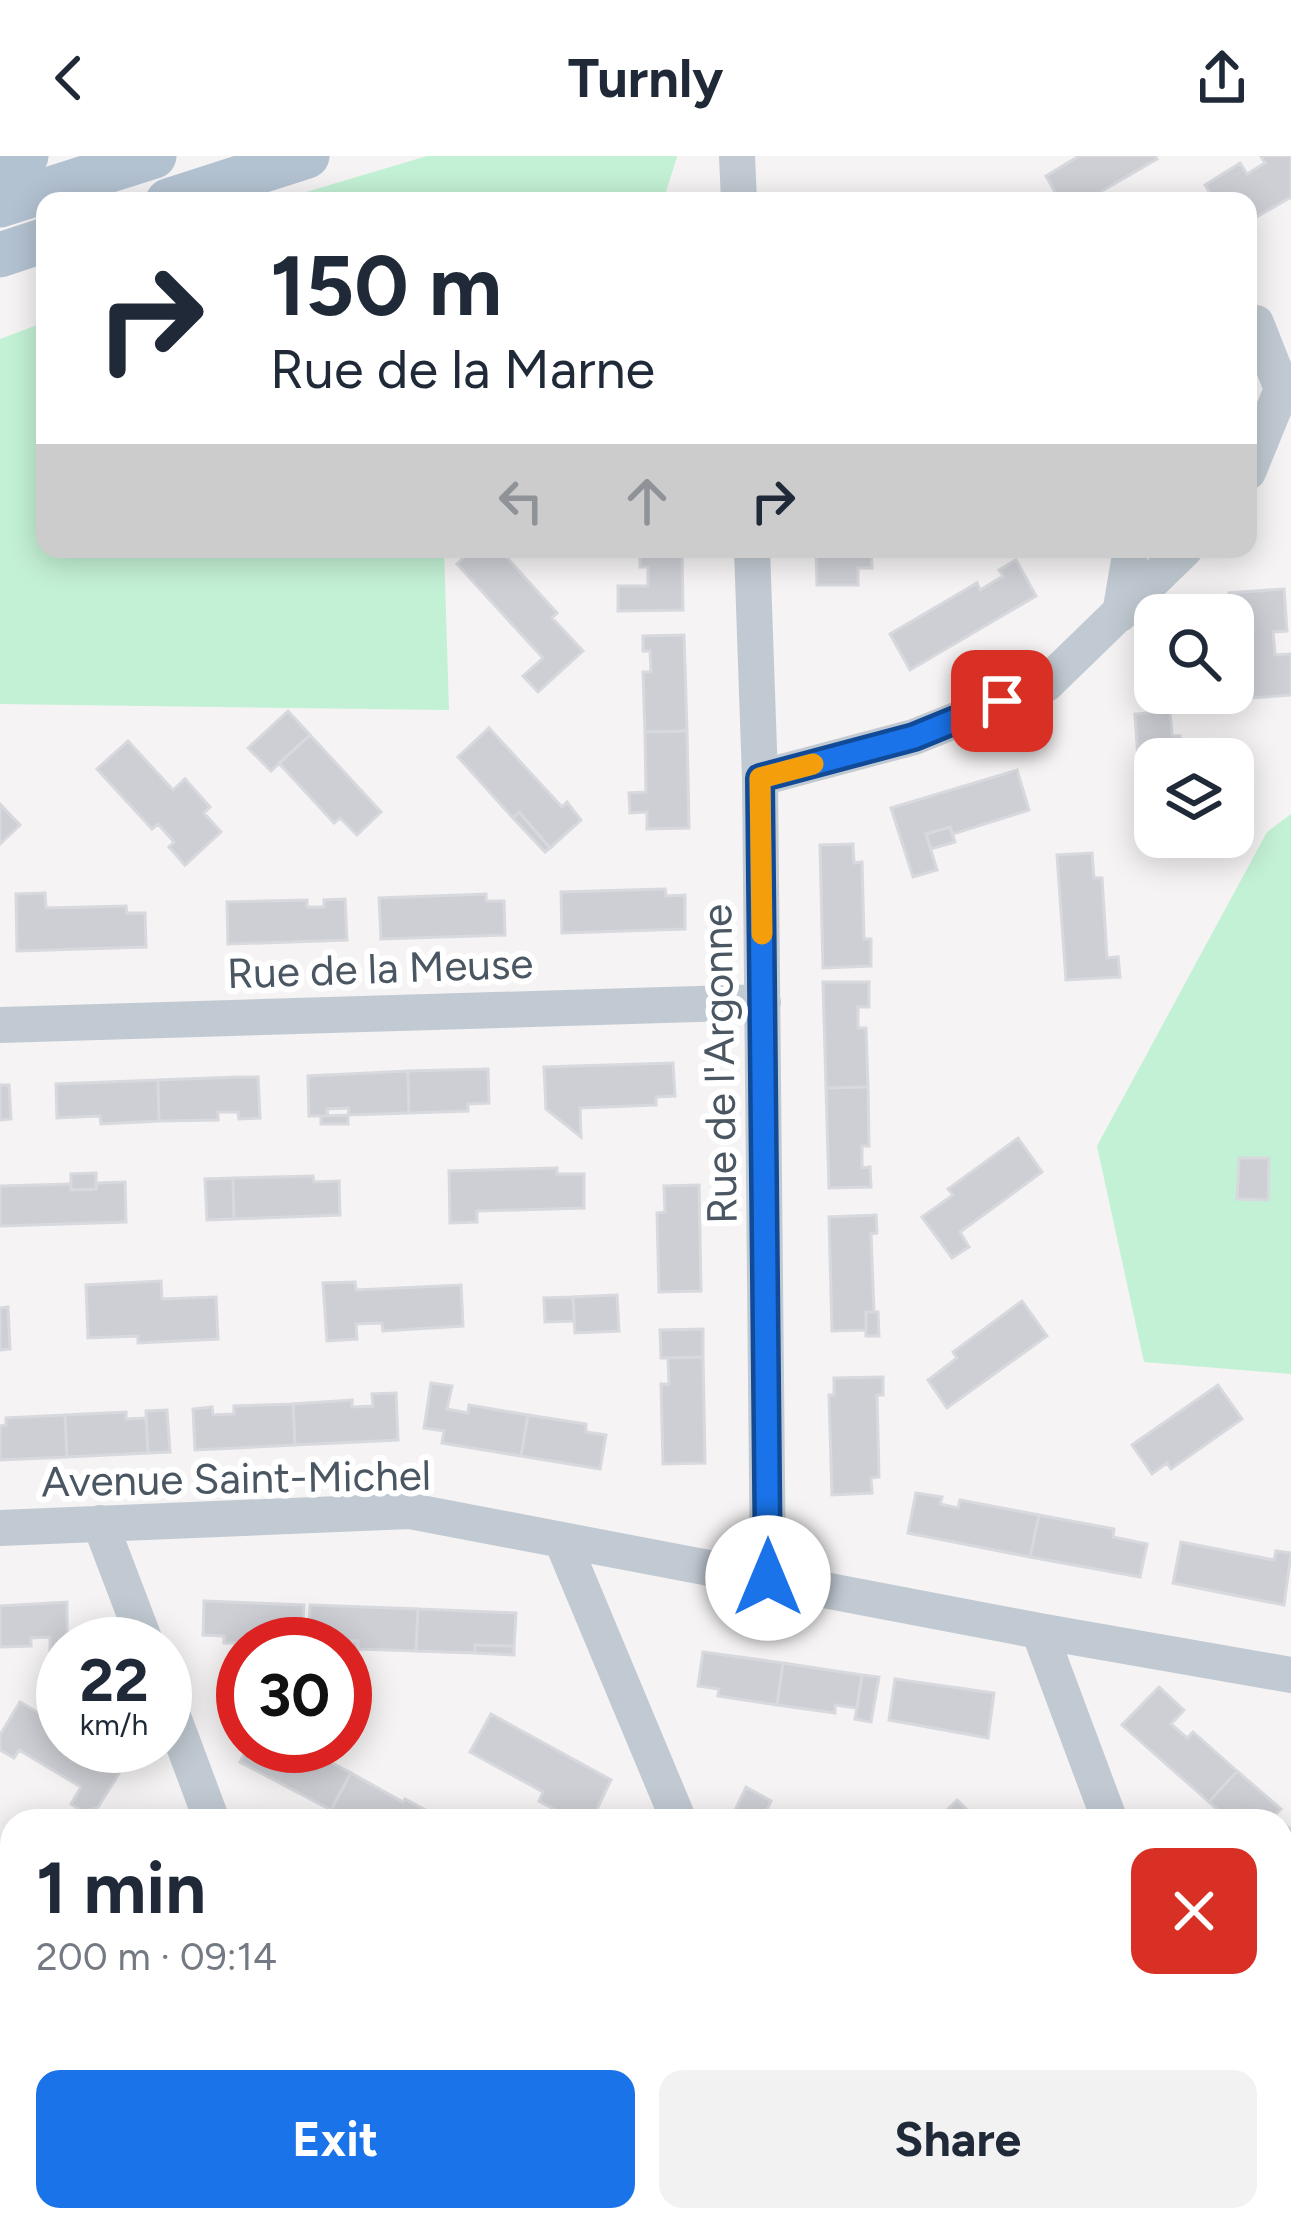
<!DOCTYPE html>
<html lang="en">
<head>
<meta charset="utf-8">
<style>
  :root { --surface:#fff; --page:#f2f2f3; --text:#1f2937; --muted:#747a83; --accent:#1a73e8 }
  body { margin:0; font-family:Figtree,sans-serif; background:var(--page); color:var(--text); height:100vh; display:flex; flex-direction:column; font-size:45px; white-space:nowrap }
  * { box-sizing:border-box; margin:0 }
  p { font-size:39px; color:var(--muted) }
  .icon { flex:none; width:66px; height:66px; fill:none; stroke:currentColor; stroke-width:2; stroke-linecap:round; stroke-linejoin:round }
  .map { position:relative; flex:1; overflow:hidden }
  .side { position:absolute; left:0px; top:1653px; width:1293px; height:423px; display:flex; flex-direction:column; background:var(--surface); border-radius:36px 36px 0 0; box-shadow:0 6px 30px #0003 }
  .side>* { flex:none }
  .banner { position:absolute; left:36px; top:36px; width:1221px; height:366px; border-radius:24px; box-shadow:0 6px 30px #0003; background:#fff; color:var(--text); overflow:hidden }
  .controls { position:absolute; left:1134px; top:438px; display:grid; gap:24px }
  .controls a { display:grid; place-items:center; width:120px; height:120px; border-radius:24px; background:var(--surface); box-shadow:0 6px 30px #0003; font-size:60px }
  .speed { position:absolute; left:36px; top:1461px; display:flex; gap:24px; font-size:60px; font-weight:700; text-align:center }
  .speed>* { display:grid; place-content:center; width:156px; height:156px; border-radius:50%; background:var(--surface); box-shadow:0 6px 30px #0003; line-height:1 }
  .speed small { font-size:30px; font-weight:400 }
  .speed .limit { border:18px solid #d22; background:#fff; color:#111 }
  .pin { position:absolute; display:grid; place-items:center; width:102px; height:102px; color:#fff; margin:-51px; border-radius:24px; box-shadow:0 6px 18px #0006 }
  .me { position:absolute; width:132px; margin:-66px; rotate:0deg; stroke-linejoin:round; filter:drop-shadow(0 0 9px #0008) }
  .turn { display:flex; align-items:center; gap:42px; height:252px; padding:0 36px; font-size:54px }
  .turn .icon { width:156px; height:156px; stroke-width:2.5 }
  .turn b { display:block; font-size:84px; line-height:102px }
  .lanes { display:flex; align-items:center; height:114px; padding:0 36px; background:#0003; justify-content:center; gap:60px; direction:ltr }
  .lanes .off { opacity:.35 }
  .round { display:grid; place-items:center; flex:none; width:126px; height:126px; border-radius:24px; background:var(--page) }
  .summary { display:flex; align-items:center; justify-content:space-between; height:204px; padding:0 36px }
  h1 { font-size:72px; font-weight:700; line-height:90px }
  .cta { display:flex; gap:24px; margin-top:auto; padding:24px 36px }
  .cta a { flex:1; height:138px; border-radius:24px; background:var(--accent); color:#fff; font-size:48px; font-weight:700; line-height:138px; text-align:center }
  .cta a+a { background:var(--page); color:var(--text) }
  header { display:flex; justify-content:space-between; align-items:center; height:156px; padding:0 36px; background:var(--surface); font-size:54px; font-weight:700 }
  .map>svg:first-child { display:block }
  .green { fill:#c3f1d5 }
  .building { fill:#cdcfd5; stroke:#d7d9de; stroke-width:3 }
  .lines { fill:none; stroke-linecap:round; stroke-linejoin:round }
  .minor { stroke:#c1cad2; stroke-width:36 }
  .major { stroke:#b3c2d1; stroke-width:45 }
  .route-casing { stroke:#114b97; stroke-width:30 }
  .route { stroke:#1a73e8; stroke-width:21 }
  .slow { stroke:#f59e0b; stroke-width:21 }
  .labels { text-anchor:middle; stroke-width:12; stroke-linejoin:round; paint-order:stroke }
  .street-label { font-size:42px; fill:#4a5661; stroke:#fff }
</style>
</head>
<body>
<header><svg class="icon" aria-label="back" viewBox="0 0 24 24"><path d="M15 5l-7 7 7 7"/></svg>Turnly<svg class="icon" aria-label="share" viewBox="0 0 24 24"><path d="M12 15V3M7 8l5-5 5 5M5 13v7h14v-7"/></svg></header>
<div class="map">
<svg width="1291" height="2074" viewBox="0 0 1291 2074">
  <rect width="100%" height="100%" fill="#f5f3f3"/>
  <path class="green" d="M427,0h250v1l-14,44h-387z
    M45,166v227h399l5,161 -449,-6v-365z
    M1291,658v560l-147,-12 -47,-216 170,-314z"/>
  <path class="building" d="M1079,0h76l2,3 -55,32 6,10h-48l-14,-25z
    M1261,0h30v41l-43,25v-21h-33l-10,-16 35,-22 7,11 18,-11z
    M473,393h26l58,64 -5,5 31,33 -45,41 -15,-16 20,-18 -86,-94z
    M640,393h42l1,61 -65,1v-25h30v-19h-8z
    M816,393h55l1,19h-14v17h-41z
    M1016,404l20,36 -126,74 -20,-36 87,-51 3,7 23,-14 -4,-6z
    M1284,433l3,42 -14,1 2,23 16,-1v41l-55,4 -7,-106z
    M684,479l3,96 -42,1 -2,-60h8l-1,-21h-7v-15z
    M288,555l22,24 -39,36 -23,-23z
    M1170,555l2,25h8l1,23h-26v78h31v10l-42,2 -9,-135z
    M489,572l73,79 5,-5 14,18 -31,28 -31,-36 -6,6 -55,-61z
    M687,575l2,97 -42,1v-17l-17,1 -1,-20 17,-1 -1,-60z
    M310,579l71,77 -24,23 -17,-17 -6,5 -55,-60z
    M128,585l45,49 12,-11 25,28 -6,6 17,19 -36,33 -16,-18 5,-5 -16,-18 -6,5 -55,-60z
    M1017,614l12,40 -76,24 -3,-7 -24,7 11,36 -24,7 -22,-69z
    M0,648l20,21 -20,19z
    M519,656l31,36 -5,4 -32,-34z
    M950,671l5,15 -24,7 -5,-15z
    M853,688l1,19 8,-1 2,77h7v27l-48,2 -3,-123z
    M1092,697l2,25h8l5,80 11,-1 2,20 -54,3 -9,-125z
    M665,733l1,7 19,-1v34l-123,4 -1,-41z
    M45,737l1,15 80,-2 1,7h18l1,34 -129,4 -1,-57z
    M486,738v7h18l1,34 -124,4 -2,-41z
    M345,743l2,41 -119,4 -1,-42 80,-2v7h17v-7z
    M823,826h46v25h-11v21h8l2,59 -42,1z
    M673,907l2,33 -19,1v8l-76,3 1,29 -35,-28 -2,-42z
    M488,913l1,34 -21,1v7l-59,2 -1,-42z
    M408,915l1,42 -61,2 1,-7 -22,1 1,7h-19l-1,-40z
    M238,921h20l2,41 -21,1 -1,-7h-20v8l-59,1 -1,-41z
    M158,924l1,41 -58,3 -1,-8 -43,2 -1,-34z
    M0,929h9l2,34 -11,1z
    M868,931l1,59h-7v22l8,-1 1,20 -42,1 -3,-100z
    M348,959v9h-27v-8z
    M1018,982l24,34 -82,60 9,15 -17,11 -30,-41 31,-22 -5,-6z
    M1239,1002h30l-1,42 -31,-1z
    M557,1012v6h27v34l-107,3v11l-27,1 -1,-52z
    M96,1017v16l-25,1v-16z
    M313,1020l1,6 25,-1 1,34 -106,4 -1,-41z
    M233,1022l1,41 -27,1 -2,-41z
    M125,1026l1,40 -126,4v-40l71,-2v6l25,-1 1,-6z
    M699,1029l2,106 -42,1 -2,-79 8,-1 -1,-26z
    M876,1059l1,18 -6,1 3,78h-8v18l-34,1 -3,-114z
    M161,1125l1,18 54,-2 2,42 -80,4v-7l-50,2 -2,-53z
    M355,1126l1,8 105,-5 2,41 -80,5 -1,-8 -26,1 1,15 -30,2 -4,-58z
    M617,1139l2,36 -44,2 -2,-36z
    M573,1141l1,24 -29,1 -1,-24z
    M1022,1145l25,35 -100,72 -19,-28 29,-22 -4,-6z
    M8,1151l2,42 -10,1v-42z
    M866,1156h12l1,24h-13z
    M703,1173v28l-42,1 -1,-28z
    M703,1201l2,106 -42,1 -2,-80h8l-1,-26z
    M883,1221v18h-6l2,82 -8,1 1,15 -40,2 -3,-100h5v-17z
    M431,1227l21,3 -5,23 21,4 1,-8 59,10 -7,41 -79,-13 2,-12 -20,-3z
    M1218,1229l24,34 -71,50 -4,-6 -15,11 -20,-29z
    M396,1237l2,47 -103,5 -2,-41 59,-4v7l21,-1 -1,-12z
    M293,1248l2,41 -100,5 -2,-41 19,-2 1,8 21,-1v-8z
    M167,1254l3,42 -22,1 -2,-42z
    M126,1256v7l20,-1 2,35 -81,4 -2,-42z
    M65,1259l2,42 -67,3v-34l6,-1v-7z
    M528,1259l58,9v8l20,3 -6,34 -79,-13z
    M916,1337l26,4 -2,7 18,4 2,-8 79,15 -9,42 -122,-24z
    M1039,1359l75,14 -1,8 34,7 -7,33 -110,-20z
    M1181,1386l93,18 2,-9 15,2 -7,52 -111,-22z
    M204,1445l100,4 -3,39 -77,-1v-7l-21,-1z
    M67,1446v42h-4v7h-13v-14l-19,1v8l-31,1v-41z
    M310,1449l108,4 -2,42 -58,-2v-8l-50,3z
    M418,1453l98,4 -2,33 -39,-1v8l-59,-2z
    M337,1484l21,1 -1,20h-12v-17h-8z
    M475,1489l39,1v9l-39,-2z
    M703,1496l80,11 -6,42 -59,-9 1,-7 -21,-3z
    M783,1507l79,12 -5,33 -22,-3v8l-58,-8z
    M862,1519l17,2 -8,45 -16,-3z
    M895,1523l99,14 -6,45 -99,-18z
    M1159,1531l25,23 -13,14 16,14 6,-6 44,39 -28,31 -87,-77z
    M20,1546l43,25v19h32l30,18 -27,43 -14,5 -13,-8 10,-17 -62,-37 -5,8 -14,-8v-15z
    M491,1558l120,66 -16,33 -19,8 -37,-20 4,-9 -73,-40z
    M248,1590h36l11,6 4,-6 52,27 -20,37 -91,-48z
    M1237,1615l44,38 -6,6 16,15v34l-10,1v-44h-50l-22,-19z
    M351,1617l52,29 2,-3 41,22h-95l-20,-11z
    M746,1631l25,14 -6,13 14,7h-49z
    M957,1644l22,21h-43z
    M1281,1773l10,8v33l-10,12z
    M0,1832l12,3v43l-12,-3z
    M8,1938l4,1v43l-12,-3v-36l6,1z
    M0,2037l12,2v25h90l9,2 -2,8h-109z
    M177,2064h68l6,3 -4,7h-68l4,-6z
    M899,2064h93l20,10h-94z
    M1080,2064h58l10,10h-70l-4,-4z"/>
  <g class="lines">
    <path class="minor" d="M737,0l2,45
      M1248,167h8l26,66 -34,83
      M752,393l8,229 8,800
      M1120,458l11,-65
      M760,622l154,-41 132,-53 139,-135
      M0,869l763,-23
      M100,1367l46,121
      M0,1372l410,-17 629,120
      M562,1385l117,280
      M165,1539l47,126
      M1110,1665l-71,-190 252,44
      M384,2064l14,10
      M838,2064l3,10
      M1259,2064l4,10"/>
    <path class="major" d="M0,9l26,-9
      M168,45l139,-45
      M0,49l154,-49
      M0,99l45,-15"/>
  </g>
  <g class="lines">
    <g class="route-casing">
      <path id="route" d="M768,1422l-8,-800 154,-41 88,-36"/>
    </g>
    <use href="#route" class="route"/>
    <path class="slow" d="M762,778l-2,-156 53,-14"/>
  </g>
  <g class="labels">
    <g class="street-label">
      <text transform="translate(380 812) rotate(-2)" y="15">Rue de la Meuse</text>
      <text transform="translate(719 908) rotate(-91)" y="15">Rue de l'Argonne</text>
      <text transform="translate(236 1322) rotate(-1)" y="15">Avenue Saint-Michel</text>
    </g>
  </g>
</svg>
<div class="controls">
<a><svg class="icon" aria-label="search" viewBox="0 0 24 24"><circle cx="10" cy="10" r="6"/><path d="M15 15l6 6"/></svg></a>
<a><svg class="icon" aria-label="layers" viewBox="0 0 24 24"><path d="M12 4l9 5-9 5-9-5zM3 14l9 5 9-5"/></svg></a>
</div>
<div class="speed"><div>22<small>km/h</small></div><div class="limit">30</div></div>
<div class="pin" style="left:1002px;top:545px;background:#d93025"><svg class="icon" aria-label="arrive" viewBox="0 0 24 24"><path d="M6 21V4h12l-3 4 3 4H6"/></svg></div>
<svg class="me" style="left:768px;top:1422px" viewBox="-20 -20 40 40"><circle r="19" fill="#fff"/><path d="M0-13L10 11 0 6-10 11z" fill="#1a73e8"/></svg>
<div class="banner">
<div class="turn"><svg class="icon" aria-label="right" viewBox="0 0 24 24"><path d="M7 20v-9h11M14 6l5 5-5 5"/></svg><div><b>150 m</b>Rue de la Marne</div></div>
<div class="lanes"><svg class="icon off" aria-label="left" viewBox="0 0 24 24"><path d="M17 20v-9H6M10 6l-5 5 5 5"/></svg><svg class="icon off" aria-label="ahead" viewBox="0 0 24 24"><path d="M12 20V5M6 11l6-6 6 6"/></svg><svg class="icon" aria-label="right" viewBox="0 0 24 24"><path d="M7 20v-9h11M14 6l5 5-5 5"/></svg></div>
</div>
<section class="side">
<div class="summary"><div><h1>1 min</h1><p>200 m · 09:14</p></div><a class="round" style="background:#d93025;color:#fff"><svg class="icon" aria-label="close" viewBox="0 0 24 24"><path d="M6 6l12 12M18 6L6 18"/></svg></a></div>
<div class="cta"><a>Exit</a><a>Share</a></div>
</section>
</div>
</body>
</html>
